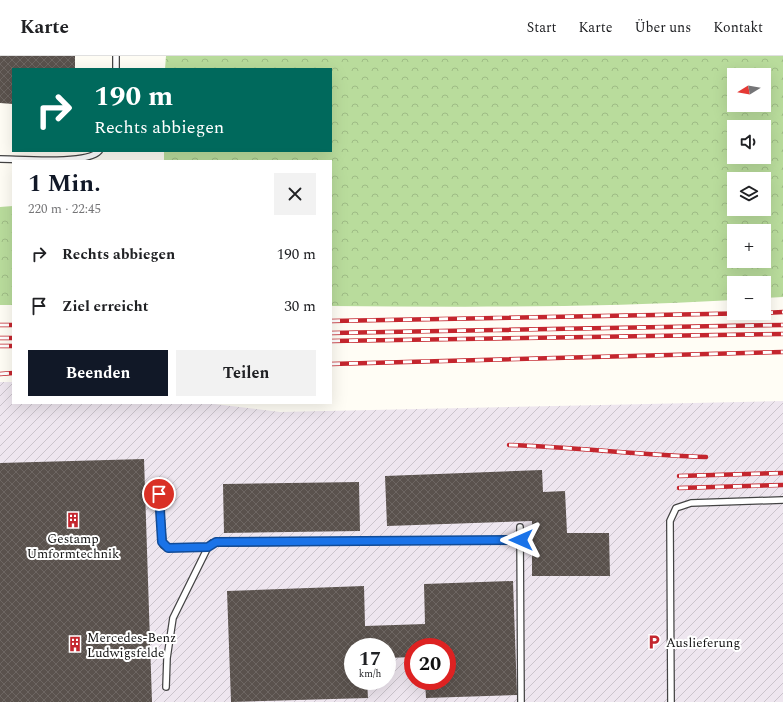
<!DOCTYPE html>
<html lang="de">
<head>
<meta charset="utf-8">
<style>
  :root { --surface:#fff; --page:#f2f2f2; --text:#202124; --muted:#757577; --line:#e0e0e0; --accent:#111827 }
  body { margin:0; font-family:Spectral,serif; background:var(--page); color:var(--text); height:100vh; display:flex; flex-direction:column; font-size:15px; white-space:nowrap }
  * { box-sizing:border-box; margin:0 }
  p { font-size:13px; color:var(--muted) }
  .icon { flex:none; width:22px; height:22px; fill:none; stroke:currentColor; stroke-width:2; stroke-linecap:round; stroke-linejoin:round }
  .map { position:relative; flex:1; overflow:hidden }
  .drawer { position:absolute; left:12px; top:104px; width:320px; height:244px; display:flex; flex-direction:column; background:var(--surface); border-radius:0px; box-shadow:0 4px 16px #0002 }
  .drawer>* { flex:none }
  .guide { position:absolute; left:12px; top:12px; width:320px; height:84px; border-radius:0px; box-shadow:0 4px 16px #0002; background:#00695c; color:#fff; overflow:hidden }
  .needle { width:26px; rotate:259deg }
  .tools { position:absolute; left:727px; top:12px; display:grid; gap:8px }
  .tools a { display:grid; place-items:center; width:44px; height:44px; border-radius:0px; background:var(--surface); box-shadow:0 4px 16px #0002; font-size:20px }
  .speed { position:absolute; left:344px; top:582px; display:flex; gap:8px; font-size:20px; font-weight:700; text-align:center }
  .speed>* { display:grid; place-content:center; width:52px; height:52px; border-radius:50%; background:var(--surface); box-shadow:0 4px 16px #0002; line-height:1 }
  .speed small { font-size:10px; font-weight:400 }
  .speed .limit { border:6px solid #d22; background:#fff; color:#111 }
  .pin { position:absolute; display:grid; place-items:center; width:34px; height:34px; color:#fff; margin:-17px; border:2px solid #fff; border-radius:50%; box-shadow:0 1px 4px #0007 }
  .me { position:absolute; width:44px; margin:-22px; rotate:270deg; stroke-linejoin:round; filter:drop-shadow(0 0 3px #0008) }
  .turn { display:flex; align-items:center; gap:14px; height:84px; padding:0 16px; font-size:18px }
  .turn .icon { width:52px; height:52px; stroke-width:2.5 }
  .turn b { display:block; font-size:28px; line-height:34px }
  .round { display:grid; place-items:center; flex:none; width:42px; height:42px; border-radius:0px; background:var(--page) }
  .headline { display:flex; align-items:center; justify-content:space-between; height:68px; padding:0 16px }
  h1 { font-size:24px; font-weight:700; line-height:30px; color:var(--accent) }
  .primary-button { display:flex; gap:8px; margin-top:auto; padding:8px 16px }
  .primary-button a { flex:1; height:46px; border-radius:0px; background:var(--accent); color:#fff; font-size:16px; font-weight:700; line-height:46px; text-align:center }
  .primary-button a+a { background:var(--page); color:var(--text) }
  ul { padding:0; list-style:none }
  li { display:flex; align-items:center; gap:12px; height:52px; padding:0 16px }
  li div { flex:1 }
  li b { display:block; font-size:15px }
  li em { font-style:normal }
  header { display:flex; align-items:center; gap:24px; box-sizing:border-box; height:56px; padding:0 20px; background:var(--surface); border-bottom:1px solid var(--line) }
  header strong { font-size:19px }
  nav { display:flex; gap:22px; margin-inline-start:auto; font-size:14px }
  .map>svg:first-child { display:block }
  .industrial { fill:url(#industrial-furrows); fill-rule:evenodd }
  .forest { fill:url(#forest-crowns); fill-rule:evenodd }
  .building { fill:url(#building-cross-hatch) }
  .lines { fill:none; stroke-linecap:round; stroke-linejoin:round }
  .lane-casing { stroke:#444; stroke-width:8 }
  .lane { stroke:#fff; stroke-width:5.5 }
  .rail-casing { stroke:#c4262e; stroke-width:4.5 }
  .rail { stroke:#fff; stroke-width:3; stroke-dasharray:9; stroke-linecap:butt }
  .route-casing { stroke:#114b97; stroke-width:10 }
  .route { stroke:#1a73e8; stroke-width:7 }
  .labels { text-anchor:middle; stroke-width:4; stroke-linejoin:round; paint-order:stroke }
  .poi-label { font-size:13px; fill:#111; stroke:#fff; text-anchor:start }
</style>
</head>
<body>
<header>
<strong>Karte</strong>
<nav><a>Start</a><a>Karte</a><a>Über uns</a><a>Kontakt</a></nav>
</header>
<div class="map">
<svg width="783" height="646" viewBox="0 0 783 646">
  <defs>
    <pattern id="industrial-furrows" width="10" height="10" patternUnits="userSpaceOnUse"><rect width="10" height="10" fill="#eee6ef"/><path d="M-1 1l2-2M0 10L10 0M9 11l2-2" fill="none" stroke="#cbc4cc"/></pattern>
    <pattern id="forest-crowns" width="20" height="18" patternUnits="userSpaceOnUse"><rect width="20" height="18" fill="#b9dc9c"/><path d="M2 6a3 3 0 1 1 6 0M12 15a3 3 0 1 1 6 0" fill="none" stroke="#9ebc85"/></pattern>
    <pattern id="building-cross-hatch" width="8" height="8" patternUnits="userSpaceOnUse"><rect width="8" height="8" fill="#5a524d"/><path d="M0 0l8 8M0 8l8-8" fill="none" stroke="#6d6662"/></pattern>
  </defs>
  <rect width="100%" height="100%" fill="#fffdf5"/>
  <path class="industrial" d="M0,326h13v21h193l74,9 503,-11v301h-783zM353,591h34v34h-34zM413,591h34v34h-34z"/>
  <path class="forest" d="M166,0h617v241l-19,1v-15h-30v17c-134,8 -269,7 -403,6v-145h-167v-10h167v-82h-166zM734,19h30v30h-30zM734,71h30v30h-30zM734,123h30v30h-30zM734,175h30v30h-30z
    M13,150v99h-13v-98z"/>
  <path class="building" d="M0,0h75v13h-62v35l-13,-1z
    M144,403l8,243h-152v-239z
    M542,414l1,22 22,-1 2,42h42l1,43h-78v-55l-145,5 -2,-50z
    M359,426l1,49 -136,2 -1,-49z
    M513,525l4,114 -91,3 -1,-17h22v-34h-34v10l-26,1v-11h-34v34h14l1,17 -137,4 -4,-111 137,-5 1,40 60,-2 -1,-40z"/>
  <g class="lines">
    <g class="lane-casing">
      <path id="lane" d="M116,13v-13
        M0,103c20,0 87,6 99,-8
        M159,438l4,51 5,3 40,-1
        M520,471l1,175
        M166,631l1,-29 6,-40 35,-71 4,-4 309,-3
        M671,646l-1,-181 6,-13 15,-5 92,-3"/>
    </g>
    <use href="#lane" class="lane"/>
    <g class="rail-casing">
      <path id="rail" d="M764,257l19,-1
        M331,265l430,-8
        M0,269h13
        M331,277l452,-8
        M0,282h13
        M331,285l452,-7
        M0,290h13
        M331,308l452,-12
        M0,318l13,-1
        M509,389c65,2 131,10 197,12
        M679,420l104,-3
        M679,432l104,-3"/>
    </g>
    <use href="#rail" class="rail"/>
  </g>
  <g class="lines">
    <g class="route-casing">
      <path id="route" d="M159,438l3,48 6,6 40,-1 8,-5 305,-2"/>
    </g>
    <use href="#route" class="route"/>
  </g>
  <defs>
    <g id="building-bare" transform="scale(1.2)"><path d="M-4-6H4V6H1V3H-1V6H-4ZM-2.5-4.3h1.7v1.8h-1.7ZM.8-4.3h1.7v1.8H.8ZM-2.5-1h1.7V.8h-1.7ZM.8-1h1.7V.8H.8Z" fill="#c4262e" stroke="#fff" stroke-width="2.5" paint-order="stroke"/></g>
    <g id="parking-bare" transform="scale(1.2)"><path d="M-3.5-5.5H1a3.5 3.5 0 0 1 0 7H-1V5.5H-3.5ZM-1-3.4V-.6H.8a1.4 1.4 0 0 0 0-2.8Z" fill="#c4262e" stroke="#fff" stroke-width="2.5" paint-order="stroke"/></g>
  </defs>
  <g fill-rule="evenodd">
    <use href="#building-bare" x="73" y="464"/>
    <use href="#parking-bare" x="654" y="586"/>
    <use href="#building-bare" x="75" y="588"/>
  </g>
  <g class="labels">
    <g class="poi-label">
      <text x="73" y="487" text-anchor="middle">Gestamp<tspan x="73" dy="15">Umformtechnik</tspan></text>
      <text x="87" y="586">Mercedes-Benz<tspan x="87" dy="15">Ludwigsfelde</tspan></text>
      <text x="666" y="591">Auslieferung</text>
    </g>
  </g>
</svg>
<div class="tools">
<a><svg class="needle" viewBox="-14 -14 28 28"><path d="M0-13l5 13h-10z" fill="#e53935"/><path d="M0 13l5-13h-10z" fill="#757577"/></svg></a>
<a><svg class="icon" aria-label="sound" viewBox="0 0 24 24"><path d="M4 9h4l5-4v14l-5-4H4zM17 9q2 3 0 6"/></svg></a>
<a><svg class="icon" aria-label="layers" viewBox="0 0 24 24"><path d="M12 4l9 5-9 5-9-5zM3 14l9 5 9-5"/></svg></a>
<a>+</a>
<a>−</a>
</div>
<div class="speed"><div>17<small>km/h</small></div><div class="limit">20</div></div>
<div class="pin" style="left:159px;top:438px;background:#d93025"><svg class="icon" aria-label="arrive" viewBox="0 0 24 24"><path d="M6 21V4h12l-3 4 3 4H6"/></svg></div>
<svg class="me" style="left:521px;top:484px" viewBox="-20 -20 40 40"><path d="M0-17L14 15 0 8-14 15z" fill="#1a73e8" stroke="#fff" stroke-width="4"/></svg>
<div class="guide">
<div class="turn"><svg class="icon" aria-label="right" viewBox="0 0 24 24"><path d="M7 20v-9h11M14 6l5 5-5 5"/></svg><div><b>190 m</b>Rechts abbiegen</div></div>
</div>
<section class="drawer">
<div class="headline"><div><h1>1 Min.</h1><p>220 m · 22:45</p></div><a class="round"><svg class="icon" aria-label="close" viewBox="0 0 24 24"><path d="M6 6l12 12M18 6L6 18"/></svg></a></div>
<ul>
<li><svg class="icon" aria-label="right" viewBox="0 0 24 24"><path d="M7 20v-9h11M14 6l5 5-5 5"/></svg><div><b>Rechts abbiegen</b></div><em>190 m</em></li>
<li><svg class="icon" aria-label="arrive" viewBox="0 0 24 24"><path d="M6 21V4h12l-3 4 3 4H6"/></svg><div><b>Ziel erreicht</b></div><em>30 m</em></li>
</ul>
<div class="primary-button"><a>Beenden</a><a>Teilen</a></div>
</section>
</div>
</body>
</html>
